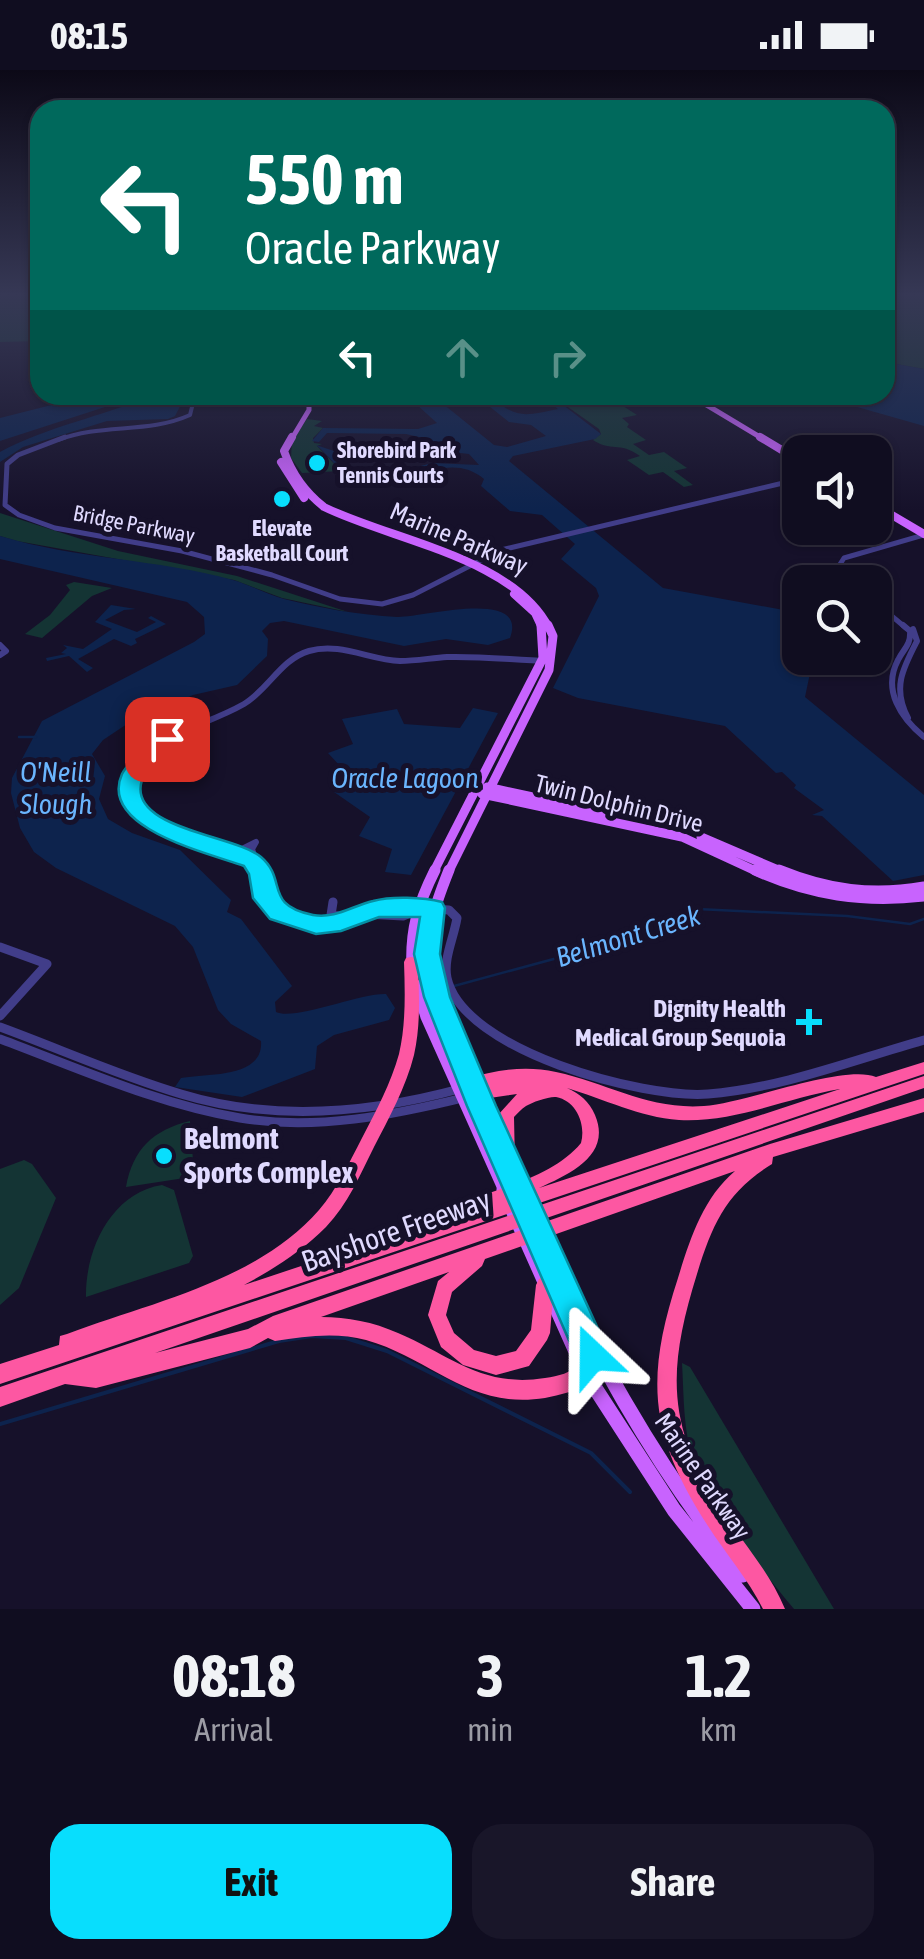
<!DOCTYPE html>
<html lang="en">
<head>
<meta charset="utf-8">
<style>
  :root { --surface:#100d20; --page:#191629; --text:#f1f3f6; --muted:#9c9ca5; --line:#302d3e; --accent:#08defd }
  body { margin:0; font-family:"Asap Condensed",sans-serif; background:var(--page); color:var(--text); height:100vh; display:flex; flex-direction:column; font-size:38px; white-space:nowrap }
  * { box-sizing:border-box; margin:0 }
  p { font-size:32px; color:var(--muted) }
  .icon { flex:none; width:55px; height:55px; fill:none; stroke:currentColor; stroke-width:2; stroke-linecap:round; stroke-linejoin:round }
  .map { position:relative; height:1539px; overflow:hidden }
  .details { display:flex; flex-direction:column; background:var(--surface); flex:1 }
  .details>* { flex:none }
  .hud { position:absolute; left:30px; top:30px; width:865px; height:305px; border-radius:30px; box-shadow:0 2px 8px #0004,0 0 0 2px var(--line); background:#00695c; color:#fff; overflow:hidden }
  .buttons { position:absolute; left:782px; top:365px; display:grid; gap:20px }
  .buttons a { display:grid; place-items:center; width:110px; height:110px; border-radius:20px; background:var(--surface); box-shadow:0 2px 8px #0004,0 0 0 2px var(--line); font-size:50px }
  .pin { position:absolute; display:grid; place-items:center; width:85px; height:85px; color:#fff; margin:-42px; border-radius:20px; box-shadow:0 5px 15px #0006 }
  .me { position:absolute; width:110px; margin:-55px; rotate:337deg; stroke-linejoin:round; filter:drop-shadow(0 0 8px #0008) }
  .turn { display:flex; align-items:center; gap:35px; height:210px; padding:0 50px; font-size:45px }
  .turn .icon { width:130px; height:130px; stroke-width:2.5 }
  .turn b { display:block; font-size:70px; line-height:85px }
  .lanes { display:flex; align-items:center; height:95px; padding:0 50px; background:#0003; justify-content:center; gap:50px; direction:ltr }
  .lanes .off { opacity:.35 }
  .eta { display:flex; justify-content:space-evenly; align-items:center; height:170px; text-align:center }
  .eta b { font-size:60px; font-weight:700; line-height:70px }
  .cta { display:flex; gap:20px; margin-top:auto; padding:20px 50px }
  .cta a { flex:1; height:115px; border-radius:30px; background:var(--accent); color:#111; font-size:40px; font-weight:700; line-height:115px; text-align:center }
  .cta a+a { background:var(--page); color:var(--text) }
  .status { display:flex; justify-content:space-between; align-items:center; height:70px; padding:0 50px; background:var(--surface); direction:ltr }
  .status svg { height:28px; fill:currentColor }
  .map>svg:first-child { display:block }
  .green { fill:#143434 }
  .water { fill:#0d234d }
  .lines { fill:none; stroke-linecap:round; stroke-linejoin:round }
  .stream-far1 { stroke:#0d234d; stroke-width:2.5 }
  .stream { stroke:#0d234d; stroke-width:4 }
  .minor-far3 { stroke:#413d89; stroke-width:4 }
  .minor-far2 { stroke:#413d89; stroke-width:5 }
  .minor-far1 { stroke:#413d89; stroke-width:6 }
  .minor { stroke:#413d89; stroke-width:9 }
  .major-far4 { stroke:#c863fe; stroke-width:5 }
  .major-far3 { stroke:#c863fe; stroke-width:8 }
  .major-far2 { stroke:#c863fe; stroke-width:9 }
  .major-far1 { stroke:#c863fe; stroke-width:11 }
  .major { stroke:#c863fe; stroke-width:15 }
  .highway { fill:#fd57a2; fill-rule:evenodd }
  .route { fill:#08defd; stroke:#0590a4; stroke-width:2.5 }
  .poi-dot { fill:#08defd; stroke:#16112a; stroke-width:4 }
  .labels { text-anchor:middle; stroke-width:10; stroke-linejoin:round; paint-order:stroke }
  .far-poi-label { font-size:22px; font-weight:bold; fill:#e0daff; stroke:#16112a; text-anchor:start }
  .far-street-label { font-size:22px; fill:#e0daff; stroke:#16112a }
  .street-label { font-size:25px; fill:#e0daff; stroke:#16112a }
  .poi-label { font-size:25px; font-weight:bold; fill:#e0daff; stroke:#16112a; text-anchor:end }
  .water-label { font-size:28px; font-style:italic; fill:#6ab5fe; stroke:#16112a }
  .near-poi-label { font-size:30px; font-weight:bold; fill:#e0daff; stroke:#16112a; text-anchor:start }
  .near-street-label { font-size:30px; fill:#e0daff; stroke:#16112a }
</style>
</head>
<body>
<div class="status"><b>08:15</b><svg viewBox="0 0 49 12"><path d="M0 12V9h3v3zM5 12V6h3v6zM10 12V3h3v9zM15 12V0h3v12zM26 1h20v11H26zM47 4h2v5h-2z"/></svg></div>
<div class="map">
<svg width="924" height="1539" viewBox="0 0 924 1539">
  <rect width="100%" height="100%" fill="#16112a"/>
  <path class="green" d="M0,225h40v46l-40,1z
    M885,225h39v74l-39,-7z
    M551,325h55l31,20 -15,3 7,6 -2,3 19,13 -13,4 16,11 15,-3 23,16 -13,3 19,14 -9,2 -21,-15 -14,3 -22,-15 13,-4c-21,-15 -29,-4 -47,-16l8,-6 -2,-5z
    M307,349l15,2 -8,5 9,2 -10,10 1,5 8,1 -5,2 24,25 -39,2 -11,-15 1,-17z
    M0,443l118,38 119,25 111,36 -66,-14 -48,-18 -217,-39 -17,-5z
    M74,512l38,6 -20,8 -50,42 -17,-4 25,-19 20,-25 -4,-5z
    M190,1051l4,53 -3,3 -65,10c7,-38 27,-57 64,-66z
    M24,1090l8,4 24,34 -37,90 -19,17v-136z
    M162,1115l12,5 19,66 -4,7 -103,34c-1,-47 25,-104 76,-112z
    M682,1293l8,4 144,242h-40c-30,-36 -85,-104 -100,-147 -11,-31 -10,-66 -12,-99z"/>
  <path class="water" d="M885,292l39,7v57l-109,-31h70z
    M91,325h51l-142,46v-23z
    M152,325h34l-11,21 -7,3 -61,2 -84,26 -23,15v-10c48,-26 102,-35 152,-57z
    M406,325h26l62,50 13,2 39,-11 -15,-11 -22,-3 -29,-23 10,-2c28,22 34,19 68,12l-17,-14h9l51,39 -6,5 -82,17 -4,5 154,127 137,25v45l13,1 -8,38 119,98v80l-31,6 -71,-65 -10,-1 12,-5 -30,-22 2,-3 -14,-13 -6,1 -51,-47 -147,-28 -25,-10 46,-92 -3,-8 -35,-29 14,-15 -33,-29 -32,-4 -29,-25 3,-7c-39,-34 -91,20 -133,-1 -13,-7 -23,-24 -35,-33l18,6 15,18 15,6 26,-1 42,-11 47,2 -10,-11 -35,-4 -15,-13 -13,-3 -79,-1 -8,9 -7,-1 11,-13 95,1 19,-6z
    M0,466c76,23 157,23 233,44 17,5 33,14 51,19 36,9 75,16 113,18 23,1 132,-30 113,21l-22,7 -42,-6 -42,7 -120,-25 -14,2 -8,8 6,8 -1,17 -30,29 -44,10 -69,31 -21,14 -11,14 13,22 -6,23 9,20 24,14 48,17 51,50 -4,12 14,7 51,67 -17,16 1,10c18,9 84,-19 110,-18l9,14 -6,12 -55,15 -17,11 -2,23 -73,28 -67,-10 6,-9c24,-5 83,1 80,-37l-30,-17 -13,-14 -25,-63 -18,-21 -119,-58 -22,-16 -14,-24 -9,-35 1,-15 30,-57 152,-79 11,-8 -1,-17 -17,-15 -187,-43z
    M111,535l25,4 -12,1 -19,10 32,12 19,-10 -8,-4 3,-2 15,8 -31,15 2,4 -6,3 -17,-7 -36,20 15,9 -6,4 -18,-16 -22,5 -1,-3 20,-4 -5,-1 6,-5 -4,-3 20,4 29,-20 -17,-7z
    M473,638l25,5 -87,162 -26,-3 7,-23 -33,-13 11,-19 -36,-25 19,-12 -25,-27 25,-9 -11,-25 55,-10 7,15 56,4z"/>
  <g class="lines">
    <path class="stream-far1" d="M19,667h17
      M454,916l203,-55 40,-22 150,7 63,8 14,-5"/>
    <path class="stream" d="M0,1354l279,-83 33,-5 34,2 41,13 204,102 39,39"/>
    <path class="minor-far3" d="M58,370c44,-17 90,-6 132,-25l5,-20"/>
    <path class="minor-far2" d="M65,367l-47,18 -11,9 -2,41 14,10 36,13 127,23 90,24 68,24 42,5 31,-9 88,-45 299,-71
      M846,512l-9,-13 7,-11 80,-23
      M875,532l31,26"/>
    <path class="minor-far1" d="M903,555l7,6c1,14 -6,17 -12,29 -16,30 3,58 26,77
      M0,575l6,6 -6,4
      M908,648c-16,-30 -5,-50 9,-77l-4,-12
      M238,781l18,-9 -4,7 4,13
      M259,803c-22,-43 -101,-27 -130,-78 19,-66 64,-62 115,-91 24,-14 37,-45 65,-53 31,-9 61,9 91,10 16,0 31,-3 47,-4 33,-1 67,3 100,4"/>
    <path class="minor" d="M258,800c4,10 5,21 10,30 26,50 104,2 147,11
      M333,832l-2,13 15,2
      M434,839l15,1 8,8c-3,19 -14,41 -10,60 16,73 197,121 261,116 74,-6 145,-34 216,-54
      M365,844l38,2 12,-5
      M0,877l47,17 -47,52
      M0,957c60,22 120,49 181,67 92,28 191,19 282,-6
      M0,969c78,29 157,65 240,79 75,13 154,-3 227,-21"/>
    <path class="major-far4" d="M690,325l75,45
      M291,370l18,-30v-15"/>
    <path class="major-far3" d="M292,367l-8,14c8,23 21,41 40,56 67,33 190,51 225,121
      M760,367l40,24
      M281,392l23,36
      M875,435l49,29
      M514,524l21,19 7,15"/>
    <path class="major-far2" d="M487,717l120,26
      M482,724l200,43 78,36
      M701,767l84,36
      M433,803l110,-215 -2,-33
      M448,803l101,-203 4,-34 -5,-11"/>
    <path class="major-far1" d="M449,800c-14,35 -27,70 -19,108l89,214
      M755,800c55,25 109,33 169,26
      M779,800c49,20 93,26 145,17
      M412,898c-2,-38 6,-64 23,-98
      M416,915l10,32 79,176"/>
    <path class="major" d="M504,1120l82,184 88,136 79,99
      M528,1142c59,130 125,252 215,363"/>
    <path class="highway" d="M411,887l5,1 2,4c1,31 3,62 -4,93 -8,32 -25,63 -40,92 -14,28 -26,57 -48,80 -24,24 -52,42 -82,58l220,-73 -3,-5 3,-5c38,-15 90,-26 117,-59 5,-18 -4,-42 -25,-46 -6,-1 -24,5 -30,9 -5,3 -8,7 -12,11l1,48 -2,5 -6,2 -6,-2 -2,-5 -1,-50 19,-21 -41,6 -6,-2 -2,-5 2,-3 -4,-1 -3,-5 3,-5c29,-9 59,-14 90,-7 52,11 92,38 148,34 42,-3 139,-42 172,-29l48,-15v12l-924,310v-20l59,-19 1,-9 7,-2c85,-32 190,-53 252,-124 18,-21 30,-47 43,-72 14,-27 29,-55 37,-84 7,-30 6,-62 5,-92l2,-4zM567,1018c37,11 72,29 112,32 55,3 107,-22 161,-31l-301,99c31,-14 73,-33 56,-73 -6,-14 -15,-21 -28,-27z
      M924,1006v12l-769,265 93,-24 25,-13 497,-172 154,-46v14l-151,45 -1,7c-46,28 -60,61 -75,110 -30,96 -31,153 26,239 22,32 47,60 62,96h-22c-15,-30 -37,-55 -55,-83 -59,-91 -63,-147 -30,-248 12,-39 25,-80 57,-107l-250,88 -3,7 -30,26 -6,23 8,18 20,17 22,6 20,-5 15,-21 5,-45 3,-6 6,-3 6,3 3,6 -4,48 -3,7 -18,26 -33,9 -33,-10 -22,-18 -13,-32 10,-34 11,-9 -128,45c27,0 52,5 77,16 54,23 84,55 147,45 14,-2 25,-5 36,-14l4,-23 7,-2 7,2c5,14 2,33 -11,42 -12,8 -28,12 -43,15 -76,12 -112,-39 -179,-58 -29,-8 -61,-4 -91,1l-7,-3 -18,10 -154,40 -31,-4 -65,23v-20z"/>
  </g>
  <linearGradient id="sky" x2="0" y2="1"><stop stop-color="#0c0917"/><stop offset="0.51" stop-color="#363855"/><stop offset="1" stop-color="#363855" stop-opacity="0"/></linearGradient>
  <rect width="924" height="440" fill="url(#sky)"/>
  <path class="route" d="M167,663l10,6c-10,13 -30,26 -35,41 -16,49 94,55 119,77 27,23 2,48 52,58 22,4 39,-9 60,-14 18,-5 50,-4 69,1l3,6 -5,46 10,43 46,109 109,238 5,12 -5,12 -12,5 -12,-5 -114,-262 -43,-109 -10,-43 6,-37h-41l-38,14 -25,3 -46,-15 -17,-21 -4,-24 -5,-8c-36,-13 -146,-38 -122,-92 7,-14 27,-28 38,-39z"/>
  <g class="poi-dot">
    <circle cx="317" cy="393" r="10"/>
    <circle cx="282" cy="429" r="10"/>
    <path d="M804 937h10v10h10v10h-10v10h-10v-10h-10v-10h10z"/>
    <circle cx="164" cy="1086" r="10"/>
  </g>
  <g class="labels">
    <g class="far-poi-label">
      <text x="337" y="388">Shorebird Park<tspan x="337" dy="25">Tennis Courts</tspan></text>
      <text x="282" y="466" text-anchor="middle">Elevate<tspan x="282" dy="25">Basketball Court</tspan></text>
    </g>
    <g class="far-street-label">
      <text transform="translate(134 454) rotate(11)" y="8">Bridge Parkway</text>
    </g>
    <g class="street-label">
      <text transform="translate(459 468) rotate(23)" y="9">Marine Parkway</text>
      <text transform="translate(619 733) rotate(14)" y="9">Twin Dolphin Drive</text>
      <text transform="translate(703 1406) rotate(55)" y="9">Marine Parkway</text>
    </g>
    <g class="poi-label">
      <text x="786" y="947">Dignity Health<tspan x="786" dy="29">Medical Group Sequoia</tspan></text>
    </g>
    <g class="water-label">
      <text x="56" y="712">O'Neill<tspan x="56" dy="32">Slough</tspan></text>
      <text x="405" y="718">Oracle Lagoon</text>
      <text transform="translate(628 866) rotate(-17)" y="10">Belmont Creek</text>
    </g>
    <g class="near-poi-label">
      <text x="184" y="1079">Belmont<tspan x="184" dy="34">Sports Complex</tspan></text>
    </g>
    <g class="near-street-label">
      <text transform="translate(396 1161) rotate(-19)" y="10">Bayshore Freeway</text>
    </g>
  </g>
</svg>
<div class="buttons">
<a><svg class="icon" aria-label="sound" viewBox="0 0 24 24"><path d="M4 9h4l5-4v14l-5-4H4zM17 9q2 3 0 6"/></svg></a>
<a><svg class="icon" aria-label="search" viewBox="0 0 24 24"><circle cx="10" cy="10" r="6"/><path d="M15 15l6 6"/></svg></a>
</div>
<div class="pin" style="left:167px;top:669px;background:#d93025"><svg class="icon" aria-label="arrive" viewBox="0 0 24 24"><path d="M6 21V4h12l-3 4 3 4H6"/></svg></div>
<svg class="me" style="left:593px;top:1286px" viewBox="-20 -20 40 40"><path d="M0-17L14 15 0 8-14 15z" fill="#08defd" stroke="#fff" stroke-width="4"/></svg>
<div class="hud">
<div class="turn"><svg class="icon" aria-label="left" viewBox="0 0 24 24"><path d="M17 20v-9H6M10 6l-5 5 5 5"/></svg><div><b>550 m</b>Oracle Parkway</div></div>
<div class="lanes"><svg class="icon" aria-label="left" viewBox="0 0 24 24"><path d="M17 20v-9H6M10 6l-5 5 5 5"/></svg><svg class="icon off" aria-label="ahead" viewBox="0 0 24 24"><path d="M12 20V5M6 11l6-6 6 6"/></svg><svg class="icon off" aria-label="right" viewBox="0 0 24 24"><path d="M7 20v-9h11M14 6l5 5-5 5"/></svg></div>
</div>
</div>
<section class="details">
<div class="eta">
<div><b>08:18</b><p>Arrival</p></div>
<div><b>3</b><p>min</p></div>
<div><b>1.2</b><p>km</p></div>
</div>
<div class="cta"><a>Exit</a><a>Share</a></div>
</section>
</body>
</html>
